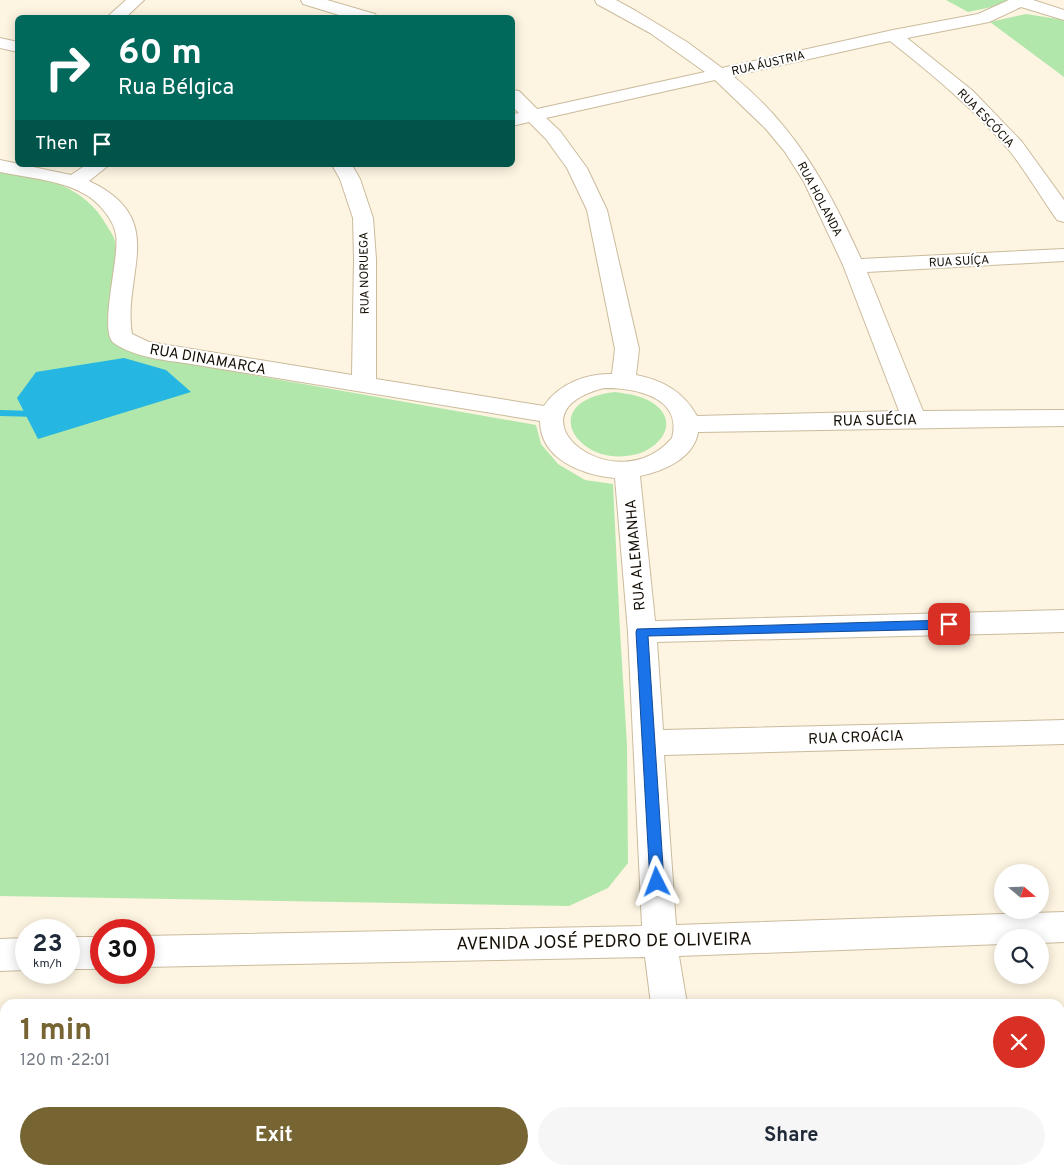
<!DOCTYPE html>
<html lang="en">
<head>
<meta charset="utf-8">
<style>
  :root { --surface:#fff; --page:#f6f6f7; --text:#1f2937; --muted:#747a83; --accent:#766533 }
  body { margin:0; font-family:Overpass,sans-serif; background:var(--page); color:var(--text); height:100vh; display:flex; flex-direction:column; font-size:19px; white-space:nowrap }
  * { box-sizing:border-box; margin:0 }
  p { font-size:16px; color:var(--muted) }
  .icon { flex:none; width:28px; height:28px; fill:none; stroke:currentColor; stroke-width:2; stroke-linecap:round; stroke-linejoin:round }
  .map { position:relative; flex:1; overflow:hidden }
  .sheet { position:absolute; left:0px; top:999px; width:1065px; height:176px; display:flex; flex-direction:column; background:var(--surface); border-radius:15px 15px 0 0; box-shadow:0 2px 12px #0003 }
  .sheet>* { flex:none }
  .banner { position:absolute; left:15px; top:15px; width:500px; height:152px; border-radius:8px; box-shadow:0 2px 12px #0003; background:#00695c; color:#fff; overflow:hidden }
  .needle { width:32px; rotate:109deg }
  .fabs { position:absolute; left:994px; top:864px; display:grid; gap:10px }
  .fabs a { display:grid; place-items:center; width:55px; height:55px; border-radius:50%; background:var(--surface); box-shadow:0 2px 12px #0003; font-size:25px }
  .speed { position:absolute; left:15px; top:919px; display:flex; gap:10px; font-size:25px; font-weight:700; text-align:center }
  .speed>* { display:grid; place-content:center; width:65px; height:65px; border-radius:50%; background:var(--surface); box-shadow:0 2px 12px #0003; line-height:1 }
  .speed small { font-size:12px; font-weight:400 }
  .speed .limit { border:8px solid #d22; background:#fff; color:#111 }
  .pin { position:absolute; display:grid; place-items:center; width:42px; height:42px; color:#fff; margin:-21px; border-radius:10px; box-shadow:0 2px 8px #0006 }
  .me { position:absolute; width:55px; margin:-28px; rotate:357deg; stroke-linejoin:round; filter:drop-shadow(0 0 4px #0008) }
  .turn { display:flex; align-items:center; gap:18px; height:105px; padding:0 20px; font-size:22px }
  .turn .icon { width:65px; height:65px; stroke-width:2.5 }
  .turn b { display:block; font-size:35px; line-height:42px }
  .then { display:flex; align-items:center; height:48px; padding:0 20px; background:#0003; gap:10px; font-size:19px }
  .round { display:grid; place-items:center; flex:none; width:52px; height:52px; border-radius:26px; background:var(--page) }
  .summary { display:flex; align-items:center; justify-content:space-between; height:85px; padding:0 20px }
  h1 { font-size:30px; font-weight:700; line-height:38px; color:var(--accent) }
  .button { display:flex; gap:10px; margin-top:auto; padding:10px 20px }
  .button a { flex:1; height:58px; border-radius:30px; background:var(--accent); color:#fff; font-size:20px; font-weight:700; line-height:58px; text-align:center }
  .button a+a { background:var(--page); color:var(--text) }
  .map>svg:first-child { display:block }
  .green { fill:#b1e7aa }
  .water { fill:#25b7e2 }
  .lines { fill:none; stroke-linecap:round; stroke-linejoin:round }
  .stream { fill:#25b7e2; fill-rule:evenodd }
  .minor-casing { stroke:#cbbb9d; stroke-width:2 }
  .minor { fill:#fff; fill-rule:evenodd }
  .route { fill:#1a73e8; stroke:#114b97 }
  .labels { text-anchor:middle; stroke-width:4; stroke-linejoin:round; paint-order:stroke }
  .far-street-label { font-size:12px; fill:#150f05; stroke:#fff }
  .street-label { font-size:15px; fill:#150f05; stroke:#fff }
  .near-street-label { font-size:18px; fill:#150f05; stroke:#fff }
</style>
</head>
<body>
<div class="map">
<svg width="1064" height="1174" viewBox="0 0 1064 1174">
  <rect width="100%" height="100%" fill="#fdf4e1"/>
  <path class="green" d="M946,0h74l1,1 -53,11z
    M1026,14l38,6v57l-74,-55z
    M0,170c43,8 84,14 107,56 3,5 8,11 8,17 2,33 -8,65 -4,98l27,12 69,14 329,58 5,19 17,20 27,16 28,4 7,147 7,114 1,118 -20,25 -39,18 -569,-10z
    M615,392c15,2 31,4 43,15 20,19 0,41 -21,47 -59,16 -103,-53 -22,-62z"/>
  <path class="water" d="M124,358l42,12 25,22 -153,47 -21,-41 19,-26z"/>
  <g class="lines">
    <path class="stream" d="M0,410l38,1 4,3 -4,3 -38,-1z"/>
    <g class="minor-casing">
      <path id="minor" d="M126,0h18l-19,18h-19z
        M301,0h26l48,14 2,4h-28l-46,-14z
        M595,0h21l20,11 51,31 35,26 171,-38 85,-16 31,-14h24l31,10v10l-43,-13 -32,15 -82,16 66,53 49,51 42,58v22l-7,-2c-16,-23 -30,-47 -48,-70 -35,-41 -77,-76 -119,-109l-157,35c62,50 96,112 128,183l203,-10v12l-197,11 56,139 141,-1v16l-366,6c-4,26 -34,39 -58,44l15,145 409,-11v22l-407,10 6,88 401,-10v24l-400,11 12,170 388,-13v30l-24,1v-5h-38v6l-323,12 8,48h-36l-6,-47 -501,10v-31l498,-10 -14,-294 -13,-154c-33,-3 -75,-19 -75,-57l-349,-57c-24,-4 -56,-6 -77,-21 -16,-11 6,-86 2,-108 -2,-15 -16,-31 -28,-39 -25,-16 -60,-18 -88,-24v-12l71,15 15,-10h23l-20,16c81,38 33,92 43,153l17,8 203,33 2,-116 -1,-41 -13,-39 -8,-14h20l8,14 13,39 3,41v120l168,27c14,-22 43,-33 68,-32l3,-25 -28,-139 -20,-42 -21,-29 -17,-17 -17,4v-12l7,-1 -7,-7v-16l7,1 18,18 168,-37 -55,-39 -53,-29zM715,80l51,49 19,23 19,30 39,83 56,146 -202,5c-14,-25 -35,-36 -61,-41l3,-26 -32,-139 -20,-42 -27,-37 -14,-13zM604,388c30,0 79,8 68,50 -56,66 -170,-24 -68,-50z
        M0,38l18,4v10l-18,-4z
        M69,937h32v32h-32z
        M26,938v32l-26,1v-32z
        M671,1170h38l1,4h-38z"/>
    </g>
    <use href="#minor" class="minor"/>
  </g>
  <path class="route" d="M949,620l6,4 -6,5 -301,7 16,246 -2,4 -5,1 -5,-1 -2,-4 -14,-250 1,-3z"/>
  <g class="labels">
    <g class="far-street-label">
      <text transform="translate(768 63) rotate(-13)" y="4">RUA ÁUSTRIA</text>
      <text transform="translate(986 118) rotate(46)" y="4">RUA ESCÓCIA</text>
      <text transform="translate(820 199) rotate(62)" y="4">RUA HOLANDA</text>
      <text transform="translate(959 261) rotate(-3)" y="4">RUA SUÍÇA</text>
      <text transform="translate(364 273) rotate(-91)" y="4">RUA NORUEGA</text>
    </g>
    <g class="street-label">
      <text transform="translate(208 359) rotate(10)" y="5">RUA DINAMARCA</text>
      <text transform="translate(875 420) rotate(-1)" y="5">RUA SUÉCIA</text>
      <text transform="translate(635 555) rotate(-95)" y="5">RUA ALEMANHA</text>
      <text transform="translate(856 737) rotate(-2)" y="5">RUA CROÁCIA</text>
    </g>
    <g class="near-street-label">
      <text transform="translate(604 941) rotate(-1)" y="6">AVENIDA JOSÉ PEDRO DE OLIVEIRA</text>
    </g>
  </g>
</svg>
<div class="fabs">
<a><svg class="needle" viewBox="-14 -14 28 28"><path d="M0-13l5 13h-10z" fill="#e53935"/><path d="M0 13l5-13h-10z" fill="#747a83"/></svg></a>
<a><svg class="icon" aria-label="search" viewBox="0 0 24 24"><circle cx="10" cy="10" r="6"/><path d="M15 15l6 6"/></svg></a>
</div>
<div class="speed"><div>23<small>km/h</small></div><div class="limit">30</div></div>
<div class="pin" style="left:949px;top:624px;background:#d93025"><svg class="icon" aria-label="arrive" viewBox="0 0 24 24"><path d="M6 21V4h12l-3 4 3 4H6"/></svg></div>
<svg class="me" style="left:657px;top:882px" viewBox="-20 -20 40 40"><path d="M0-17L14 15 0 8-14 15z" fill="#1a73e8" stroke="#fff" stroke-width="4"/></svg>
<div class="banner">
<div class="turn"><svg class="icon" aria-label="right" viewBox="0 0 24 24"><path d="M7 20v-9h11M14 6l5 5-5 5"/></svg><div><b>60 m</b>Rua Bélgica</div></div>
<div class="then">Then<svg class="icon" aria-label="arrive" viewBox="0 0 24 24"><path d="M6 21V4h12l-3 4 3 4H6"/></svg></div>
</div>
<section class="sheet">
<div class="summary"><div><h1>1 min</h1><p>120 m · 22:01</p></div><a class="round" style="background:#d93025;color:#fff"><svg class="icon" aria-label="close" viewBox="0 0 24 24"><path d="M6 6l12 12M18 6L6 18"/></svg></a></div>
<div class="button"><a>Exit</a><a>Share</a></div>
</section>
</div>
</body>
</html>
